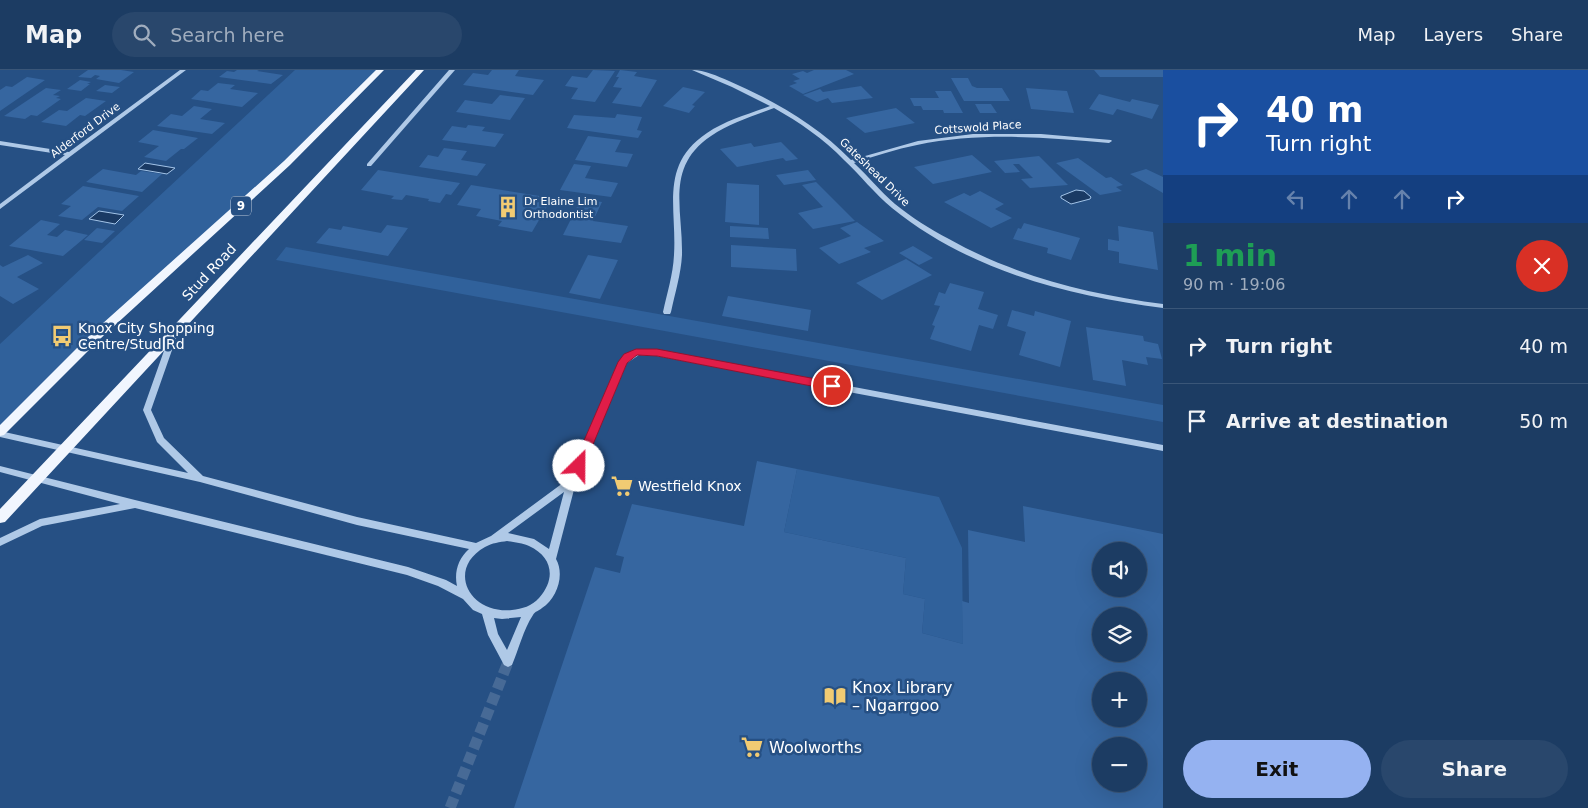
<!DOCTYPE html>
<html lang="en">
<head>
<meta charset="utf-8">
<style>
  :root { --surface:#1c3c63; --page:#29476c; --text:#f1f3f6; --muted:#a0adbe; --line:#3a5678; --accent:#95b2f1 }
  body { margin:0; font-family:"DejaVu Sans",sans-serif; background:var(--page); color:var(--text); height:100vh; display:flex; flex-direction:column; font-size:19px; white-space:nowrap }
  * { box-sizing:border-box; margin:0 }
  p { font-size:16px; color:var(--muted) }
  .icon { flex:none; width:28px; height:28px; fill:none; stroke:currentColor; stroke-width:2; stroke-linecap:round; stroke-linejoin:round }
  .map { position:relative; flex:1; overflow:hidden }
  .details { display:flex; flex-direction:column; background:var(--surface); width:425px }
  .details>* { flex:none }
  .banner { background:#1a4fa0; color:#fff; overflow:hidden }
  .buttons { position:absolute; left:1092px; top:472px; display:grid; gap:10px }
  .buttons a { display:grid; place-items:center; width:55px; height:55px; border-radius:50%; background:var(--surface); box-shadow:0 5px 20px #0002,0 0 0 1px var(--line); font-size:25px }
  .pin { position:absolute; display:grid; place-items:center; width:42px; height:42px; color:#fff; margin:-21px; border:2px solid #fff; border-radius:50%; box-shadow:0 1px 5px #0007 }
  .me { position:absolute; width:55px; margin:-28px; rotate:23deg; stroke-linejoin:round; filter:drop-shadow(0 0 4px #0008) }
  .turn { display:flex; align-items:center; gap:18px; height:105px; padding:0 20px; font-size:22px }
  .turn .icon { width:65px; height:65px; stroke-width:2.5 }
  .turn b { display:block; font-size:35px; line-height:42px }
  .lanes { display:flex; align-items:center; height:48px; padding:0 20px; background:#0003; justify-content:center; gap:25px; direction:ltr }
  .lanes .off { opacity:.35 }
  .round { display:grid; place-items:center; flex:none; width:52px; height:52px; border-radius:26px; background:var(--page) }
  .summary { display:flex; align-items:center; justify-content:space-between; height:85px; padding:0 20px }
  h1 { font-size:30px; font-weight:700; line-height:38px; color:#1e9e55 }
  .button { display:flex; gap:10px; margin-top:auto; padding:10px 20px }
  .button a { flex:1; height:58px; border-radius:30px; background:var(--accent); color:#111; font-size:20px; font-weight:700; line-height:58px; text-align:center }
  .button a+a { background:var(--page); color:var(--text) }
  ul { padding:0; list-style:none }
  li { display:flex; align-items:center; gap:15px; height:75px; padding:0 20px; border-top:1px solid var(--line) }
  li div { flex:1 }
  li b { display:block; font-size:19px }
  li em { font-style:normal }
  header { display:flex; align-items:center; gap:30px; box-sizing:border-box; height:70px; padding:0 25px; background:var(--surface); border-bottom:1px solid var(--line) }
  header strong { font-size:24px }
  nav { display:flex; gap:28px; margin-inline-start:auto; font-size:18px }
  .search { width:350px; height:45px; background:var(--page); display:flex; align-items:center; gap:12px; box-sizing:border-box; padding:0 18px; border-radius:28px; color:var(--muted); font-size:19px }
  main { display:flex; flex:1; min-height:0 }
  .map>svg:first-child { display:block }
  .green { fill:#30619b }
  .water { fill:#1a3a64; stroke:#a3c4e8 }
  .building { fill:#3666a0; fill-rule:evenodd }
  .lines { fill:none; stroke-linecap:round; stroke-linejoin:round }
  .minor-tunnel { stroke:#476a96; stroke-width:11; stroke-dasharray:11 5; stroke-linecap:butt }
  .minor { fill:#afc9e7; fill-rule:evenodd }
  .major { fill:#f1f6fe; fill-rule:evenodd }
  .route { fill:#e11d48; stroke:#92132f }
  .labels { text-anchor:middle; stroke-width:5; stroke-linejoin:round; paint-order:stroke }
  .far-street-label { font-size:11px; fill:#fff; stroke:#265084 }
  .far-poi-label { font-size:11px; fill:#fff; stroke:#265084; text-anchor:start }
  .shield { fill:#265084; stroke:#becada; stroke-width:1 }
  .shield-label { font-size:12px; font-weight:bold; fill:#fff }
  .street-label { font-size:14px; fill:#fff; stroke:#265084 }
  .poi-label { font-size:14px; fill:#fff; stroke:#265084; text-anchor:start }
  .near-poi-label { font-size:16px; fill:#fff; stroke:#265084; text-anchor:start }
</style>
</head>
<body>
<header>
<strong>Map</strong>
<div class="search"><svg class="icon" aria-label="search" viewBox="0 0 24 24"><circle cx="10" cy="10" r="6"/><path d="M15 15l6 6"/></svg>Search here</div>
<nav><a>Map</a><a>Layers</a><a>Share</a></nav>
</header>
<main>
<div class="map">
<svg width="1163" height="738" viewBox="0 0 1163 738">
  <rect width="100%" height="100%" fill="#265084"/>
  <path class="green" d="M295,0h85l-380,362v-88z
    M286,177l877,158v17l-887,-162z
    M797,399l142,28 23,51 1,96 -41,-11 3,-34 -22,-5 3,-36 -122,-26z"/>
  <path class="water" d="M145,93l30,5 -8,6 -29,-5z
    M1076,120l8,1 7,6 -1,2 -19,5 -10,-6v-2z
    M99,141l25,4 -9,9 -26,-5z"/>
  <path class="building" d="M88,0h33l13,2 -15,11 -23,-4 4,-3 -5,-1 -4,3 -13,-1z
    M237,0h22l-2,1 26,4 -12,9 -52,-7 8,-6 7,1z
    M492,0h27l-4,6 29,4 -11,15 -70,-10 10,-12 15,2z
    M593,0l22,1 -20,31 -24,-3 7,-11 -13,-2 7,-10 15,2z
    M620,0l17,2 -3,4 23,4 -16,27 -29,-4 10,-15 -9,-1 6,-10h-3z
    M814,0h32l8,4 -51,20 -14,-8 8,-3 -4,-2 7,-2 -8,-5 11,-3 4,2z
    M1094,0h69v7h-63z
    M27,7l18,3 -45,31v-21l6,-4 6,1z
    M951,8h17l4,8 5,2h25l8,13h-46z
    M80,10l11,2 -4,2h3l-9,7 -14,-2z
    M218,13l17,2 -5,4 28,4 -16,14 -51,-8 10,-9 7,1z
    M105,15l15,2 -8,6 -16,-2z
    M861,16l12,12 -41,5 -4,-5 -11,4 -14,-7 17,-6 3,3z
    M683,17l22,5 -13,13 3,1 -6,7 -26,-7z
    M46,18l15,2 -8,5 7,1 -4,2 5,1 -24,17 -6,-1 -6,4 -21,-3z
    M1026,18l41,3 7,22 -43,-4z
    M935,21h16l12,22h-19l-1,-3h-20l-2,-4h-7l-4,-8h29z
    M1099,24l31,8 2,-3 27,6 -7,14 -35,-10 -4,6 -24,-6z
    M500,25l25,3 -15,22 -54,-8 9,-12 27,4z
    M86,28l20,3 -21,15 -5,-1 -14,11 -25,-4 18,-12 8,1z
    M975,34h16l6,9h-17z
    M194,36l18,3 -12,10 25,4 -13,11 -55,-8 14,-12 11,2z
    M896,38l19,15 -50,10 -19,-15z
    M617,44l25,3 -5,13 5,1 -4,7 -71,-10 7,-13 41,3z
    M468,55l17,2 -3,4 22,3 -9,13 -53,-7 10,-14 14,2z
    M153,60l45,8 -14,11h-3l-15,12 -22,-4 15,-11 -21,-4z
    M588,66l33,4 -6,12 18,2 -6,13 -52,-7z
    M781,72l17,17 -12,2 -3,-3 -46,9 -17,-18 31,-6 3,4z
    M444,78l23,3 -6,9 25,4 -9,12 -58,-9 9,-12 10,2z
    M972,85l20,17 -59,12 -19,-17z
    M1039,86l29,29 -38,3 -9,-9 12,-1 -14,-14h-6l7,8 -15,1 -11,-12z
    M1078,88l28,20 5,-1 12,8 -7,2 6,4 -22,4 -44,-32z
    M574,94l17,2 -6,12 33,5 -7,14 -51,-7z
    M103,99l33,6 5,-4 21,3 -20,18 -56,-10z
    M1146,99l17,8v16l-33,-19z
    M378,100l82,13 -9,12 -5,-1 -6,9 -12,-2 1,-2 -23,-4 -4,5 -11,-1 3,-3 -33,-6z
    M808,100l8,10 -32,5 -8,-10z
    M816,112l39,39 -42,8 -15,-16 25,-6 -21,-22z
    M727,113l32,2v40l-34,-3z
    M471,115l81,13 -20,34 -34,-6 4,-5 -26,-5 5,-7 -24,-4z
    M83,116l56,10 -17,15 -24,-4 -16,13 -24,-4 13,-10 -10,-2z
    M980,121l24,13 -9,5 17,9 -21,10 -47,-26 20,-9 6,3z
    M581,129l21,3 -9,19 35,5 -7,17 -58,-8z
    M41,150l19,4 -13,11 10,2 8,-7 23,5 -25,21 -54,-10z
    M857,152l27,19 -20,7 7,4 -32,12 -20,-16 32,-12 -11,-8z
    M1024,153l56,15 -9,22 -24,-7 1,-5 -35,-9 5,-11 3,1z
    M387,155l21,3 -20,28 -72,-13 13,-15 12,2 2,-4 38,7z
    M730,156l38,2 1,11 -39,-2z
    M1118,156l35,6 5,38 -39,-7v-11l-11,-2v-11l11,2z
    M97,158l18,3 -13,12 -18,-3z
    M731,175l65,4 1,22 -66,-4z
    M913,176l20,12 -14,7 -20,-12z
    M28,185l15,8 -26,14 22,12 -26,15 -13,-8v-31l3,2z
    M588,185l30,5 -18,39 -31,-6z
    M906,189l26,16 -50,25 -26,-17z
    M950,213l34,9 -6,17 20,6 -5,14 -14,-4 -8,26 -41,-12 5,-13 -3,-1 8,-19 -6,-1 5,-13 6,2z
    M728,226l83,14 -3,21 -86,-15z
    M1012,240l22,6 1,-5 36,10 -11,46 -41,-12 7,-23 -19,-6z
    M1086,257l57,9 1,5 14,3 4,15 -16,-2 2,8 -26,-5 4,26 -33,-6z
    M757,391l40,8 -13,63 122,26 -3,36 22,5 -3,34 41,11 -1,-43 7,2 -1,-73 57,12 -2,-36 140,28v274h-649l81,-241 25,6 4,-16 -8,-2 16,-51 112,22zM1101,481h38v38h-38zM1101,546h38v38h-38zM1101,611h38v38h-38zM1101,676h38v38h-38z"/>
  <g class="lines">
    <path class="minor-tunnel" d="M450,738l58,-146"/>
    <path class="minor" d="M180,0h6l-186,139v-5l65,-49 -65,-10v-4l69,11z
      M449,0h6l-84,96h-4v-2z
      M692,0c13,0 25,6 37,11 44,19 88,44 122,79l67,-19 55,-7h68l70,6 1,1 -3,2c-64,-6 -129,-11 -192,2 -21,4 -42,11 -63,18 14,13 26,28 41,41 16,13 35,25 54,35 66,37 139,55 214,65v4c-95,-12 -195,-38 -271,-100 -17,-14 -32,-33 -48,-48 -20,-21 -45,-38 -70,-52 -21,8 -44,15 -63,28 -46,31 -28,73 -29,119 -1,19 -7,38 -11,57l-1,2h-6l-1,-2c4,-19 10,-37 11,-57 3,-47 -15,-90 33,-122 19,-13 42,-19 63,-27l-38,-19z
      M171,261h3l4,2 -27,77 13,28 39,38 154,41 119,26 15,-7 76,-56 52,-118c10,-13 23,-14 38,-12l506,95v6l-506,-95 -18,-1 -12,8 -51,119 -20,77c9,16 1,39 -14,49 -3,3 -7,3 -9,7 -10,15 -14,34 -21,50l-4,2 -4,-2 -16,-30 -6,-21 -9,-4 -10,-11 -25,-13 -31,-11 -272,-67 -93,18 -42,20v-8l40,-19 80,-15 -120,-32v-6l135,34 273,67 38,13 11,6c-3,-14 1,-27 12,-37l-112,-24 -157,-43 -200,-45v-6l188,42 -31,-31 -14,-32zM564,422l-15,57 -15,-10 -26,-6zM507,471c7,1 16,2 22,5 24,11 27,33 10,52 -7,8 -17,11 -27,12 -43,4 -66,-41 -27,-63 7,-4 15,-5 22,-6zM521,547l-14,33 -9,-16 -4,-16 8,1z"/>
    <path class="major" d="M376,0h8l-94,95 -190,174 -96,96 -4,1v-11l92,-92 192,-172z
      M416,0h8l-419,452 -5,1v-14z"/>
  </g>
  <path class="route" d="M636,279h21l175,33 6,4 -6,4 -175,-34 -20,-1 -10,8 -43,103 -5,4 -5,-1 -1,-3 45,-104 6,-8z"/>
  <defs>
    <g id="building-bare" transform="scale(1.725)"><path d="M-4-6H4V6H1V3H-1V6H-4ZM-2.5-4.3h1.7v1.8h-1.7ZM.8-4.3h1.7v1.8H.8ZM-2.5-1h1.7V.8h-1.7ZM.8-1h1.7V.8H.8Z" fill="#f1cb73" stroke="#265084" stroke-width="2.5" paint-order="stroke"/></g>
    <g id="bus-bare" transform="scale(1.725)"><path d="M-5-6H5V4H4V6H2V4H-2V6H-4V4H-5ZM-3.5-4V0h7V-4ZM-3.5 1.2v1.5H-2V1.2ZM2 1.2v1.5H3.5V1.2Z" fill="#f1cb73" stroke="#265084" stroke-width="2.5" paint-order="stroke"/></g>
    <g id="supermarket-bare" transform="scale(1.725)"><path d="M-6-5.5h2.5l.6 2H6L4.5 2H-2.5L-4.4-4H-6ZM-1.5 3.2a1.3 1.3 0 1 0 .1 0ZM3 3.2a1.3 1.3 0 1 0 .1 0Z" fill="#f1cb73" stroke="#265084" stroke-width="2.5" paint-order="stroke"/></g>
    <g id="library-bare" transform="scale(1.725)"><path d="M-6-4Q-3-5.5-.7-3.5V5Q-3 3-6 4ZM6-4Q3-5.5 .7-3.5V5Q3 3 6 4Z" fill="#f1cb73" stroke="#265084" stroke-width="2.5" paint-order="stroke"/></g>
  </defs>
  <g fill-rule="evenodd">
    <use href="#building-bare" x="508" y="137"/>
    <use href="#bus-bare" x="62" y="266"/>
    <use href="#supermarket-bare" x="622" y="416"/>
    <use href="#library-bare" x="835" y="626"/>
    <use href="#supermarket-bare" x="752" y="677"/>
  </g>
  <g class="labels">
    <g class="far-street-label">
      <text transform="translate(978 57) rotate(-4)" y="4">Cottswold Place</text>
      <text transform="translate(85 60) rotate(-37)" y="4">Alderford Drive</text>
      <text transform="translate(875 102) rotate(44)" y="4">Gateshead Drive</text>
    </g>
    <g class="far-poi-label">
      <text x="524" y="135">Dr Elaine Lim<tspan x="524" dy="13">Orthodontist</tspan></text>
    </g>
    <rect class="shield" x="231" y="126.5" width="20" height="19" rx="4"/>
    <g class="shield-label">
      <text x="241" y="140">9</text>
    </g>
    <g class="street-label">
      <text transform="translate(209 202) rotate(-47)" y="5">Stud Road</text>
    </g>
    <g class="poi-label">
      <text x="78" y="263">Knox City Shopping<tspan x="78" dy="16">Centre/Stud Rd</tspan></text>
      <text x="638" y="421">Westfield Knox</text>
    </g>
    <g class="near-poi-label">
      <text x="852" y="623">Knox Library<tspan x="852" dy="18">– Ngarrgoo</tspan></text>
      <text x="769" y="683">Woolworths</text>
    </g>
  </g>
</svg>
<div class="buttons">
<a><svg class="icon" aria-label="sound" viewBox="0 0 24 24"><path d="M4 9h4l5-4v14l-5-4H4zM17 9q2 3 0 6"/></svg></a>
<a><svg class="icon" aria-label="layers" viewBox="0 0 24 24"><path d="M12 4l9 5-9 5-9-5zM3 14l9 5 9-5"/></svg></a>
<a>+</a>
<a>−</a>
</div>
<div class="pin" style="left:832px;top:316px;background:#d93025"><svg class="icon" aria-label="arrive" viewBox="0 0 24 24"><path d="M6 21V4h12l-3 4 3 4H6"/></svg></div>
<svg class="me" style="left:579px;top:396px" viewBox="-20 -20 40 40"><circle r="19" fill="#fff"/><path d="M0-13L10 11 0 6-10 11z" fill="#e11d48"/></svg>
</div>
<section class="details">
<div class="banner">
<div class="turn"><svg class="icon" aria-label="right" viewBox="0 0 24 24"><path d="M7 20v-9h11M14 6l5 5-5 5"/></svg><div><b>40 m</b>Turn right</div></div>
<div class="lanes"><svg class="icon off" aria-label="left" viewBox="0 0 24 24"><path d="M17 20v-9H6M10 6l-5 5 5 5"/></svg><svg class="icon off" aria-label="ahead" viewBox="0 0 24 24"><path d="M12 20V5M6 11l6-6 6 6"/></svg><svg class="icon off" aria-label="ahead" viewBox="0 0 24 24"><path d="M12 20V5M6 11l6-6 6 6"/></svg><svg class="icon" aria-label="right" viewBox="0 0 24 24"><path d="M7 20v-9h11M14 6l5 5-5 5"/></svg></div>
</div>
<div class="summary"><div><h1>1 min</h1><p>90 m · 19:06</p></div><a class="round" style="background:#d93025;color:#fff"><svg class="icon" aria-label="close" viewBox="0 0 24 24"><path d="M6 6l12 12M18 6L6 18"/></svg></a></div>
<ul>
<li><svg class="icon" aria-label="right" viewBox="0 0 24 24"><path d="M7 20v-9h11M14 6l5 5-5 5"/></svg><div><b>Turn right</b></div><em>40 m</em></li>
<li><svg class="icon" aria-label="arrive" viewBox="0 0 24 24"><path d="M6 21V4h12l-3 4 3 4H6"/></svg><div><b>Arrive at destination</b></div><em>50 m</em></li>
</ul>
<div class="button"><a>Exit</a><a>Share</a></div>
</section>
</main>
</body>
</html>
